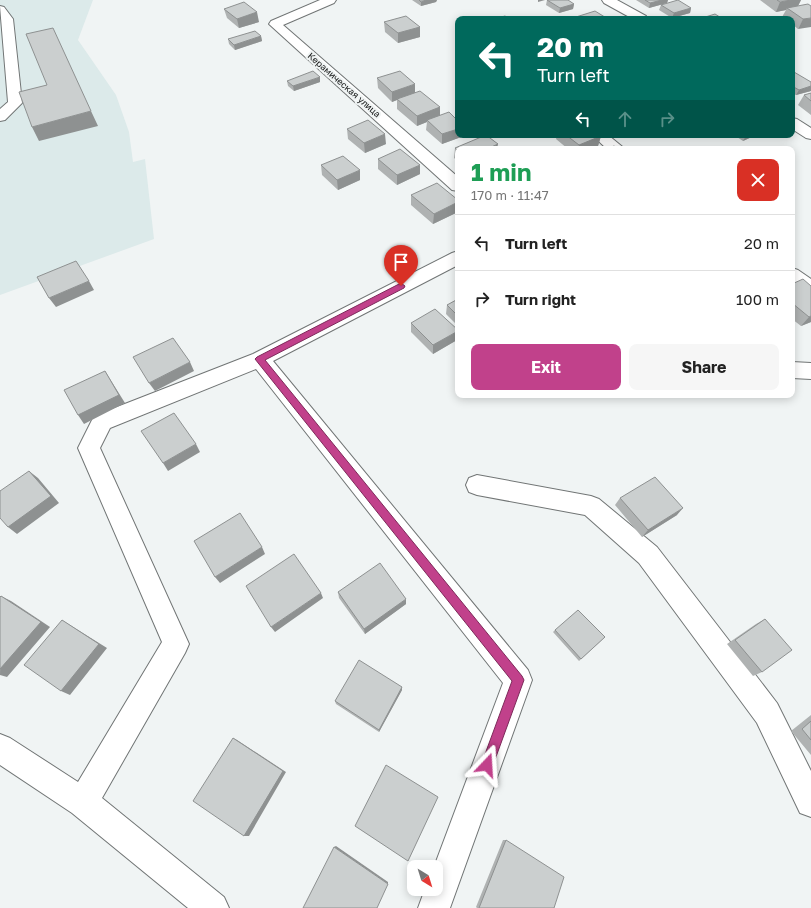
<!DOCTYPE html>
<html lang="en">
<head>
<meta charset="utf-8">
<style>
  :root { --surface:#fff; --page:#f6f6f6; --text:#222; --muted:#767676; --line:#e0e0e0; --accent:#c1418b }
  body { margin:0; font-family:"Golos Text",sans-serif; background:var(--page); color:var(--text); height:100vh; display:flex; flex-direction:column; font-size:15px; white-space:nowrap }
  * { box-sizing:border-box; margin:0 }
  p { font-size:13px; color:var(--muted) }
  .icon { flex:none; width:22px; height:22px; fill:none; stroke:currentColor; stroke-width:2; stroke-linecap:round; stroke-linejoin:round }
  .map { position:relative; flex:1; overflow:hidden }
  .drawer { position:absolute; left:455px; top:146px; width:340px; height:252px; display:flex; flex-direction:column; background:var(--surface); border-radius:8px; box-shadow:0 2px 10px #0003 }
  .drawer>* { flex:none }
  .banner { position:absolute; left:455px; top:16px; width:340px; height:122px; border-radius:8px; box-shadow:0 2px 10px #0003; background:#00695c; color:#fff; overflow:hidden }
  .needle { width:26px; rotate:142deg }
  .controls { position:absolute; left:407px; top:860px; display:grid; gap:8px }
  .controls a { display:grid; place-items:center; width:36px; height:36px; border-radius:8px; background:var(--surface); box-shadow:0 2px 10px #0003; font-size:20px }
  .pin { position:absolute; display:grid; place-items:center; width:34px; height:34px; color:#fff; margin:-41px -17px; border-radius:50% 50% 50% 0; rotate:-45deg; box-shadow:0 0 4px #0007 }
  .pin .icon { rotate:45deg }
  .me { position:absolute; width:44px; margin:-22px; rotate:20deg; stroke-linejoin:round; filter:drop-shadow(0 0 3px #0008) }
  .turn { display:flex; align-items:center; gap:14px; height:84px; padding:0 16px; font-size:18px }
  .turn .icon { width:52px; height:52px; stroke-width:2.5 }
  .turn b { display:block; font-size:28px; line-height:34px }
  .lanes { display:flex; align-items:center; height:38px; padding:0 16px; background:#0003; justify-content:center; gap:20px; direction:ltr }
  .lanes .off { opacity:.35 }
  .round { display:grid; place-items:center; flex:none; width:42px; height:42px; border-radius:8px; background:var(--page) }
  .head { display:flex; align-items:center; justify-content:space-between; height:68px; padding:0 16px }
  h1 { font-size:24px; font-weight:700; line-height:30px; color:#1e9e55 }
  .action { display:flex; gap:8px; margin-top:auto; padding:8px 16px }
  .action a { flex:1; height:46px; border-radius:8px; background:var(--accent); color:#fff; font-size:16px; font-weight:700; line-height:46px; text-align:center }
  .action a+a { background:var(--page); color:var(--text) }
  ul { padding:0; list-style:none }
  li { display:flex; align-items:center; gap:12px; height:56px; padding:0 16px; border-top:1px solid var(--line) }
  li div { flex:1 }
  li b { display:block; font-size:15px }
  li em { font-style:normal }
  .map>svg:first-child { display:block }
  .built { fill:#dceaea }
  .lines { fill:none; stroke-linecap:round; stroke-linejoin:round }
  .minor-casing { stroke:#717575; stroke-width:2 }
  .minor { fill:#fff; fill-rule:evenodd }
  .wall { fill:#afb2b2 }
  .shaded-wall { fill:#8e9191 }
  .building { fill:#cbcfcf; stroke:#8e9191 }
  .route { fill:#c1418b; stroke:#7d2a5a }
  .labels { text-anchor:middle; stroke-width:4; stroke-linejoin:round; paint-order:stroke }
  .far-street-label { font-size:9px; fill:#151717; stroke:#f0f4f4 }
</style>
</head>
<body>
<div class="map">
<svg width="811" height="908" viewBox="0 0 811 908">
  <rect width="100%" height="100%" fill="#f0f4f4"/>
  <path class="built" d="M0,0h93l-15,40 38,55 13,37 4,30 12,-3 9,80 -154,56z"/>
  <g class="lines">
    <g class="minor-casing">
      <path id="minor" d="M320,0h16l-2,3 -51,22 175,152v14l-6,-1 -183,-166 2,-3z
        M602,0h15l29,16 2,3h-15l-29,-16z
        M0,6l4,1 9,12 9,84 -17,17 -5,1v-12l8,-7z
        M792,118l5,1 14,9v11l-5,-1 -14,-9z
        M592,135h16l17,14h-18z
        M458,251v14l-185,96 255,309 4,10 -82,228h-32l7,-19h11v-22h-2l69,-184 -247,-314 -146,59 -10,20 89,196 -4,9 -83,145 122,99 5,11h-41l-116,-95 -72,-48v-31l10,4 68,44 84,-140 -84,-194 16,-32 159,-62 199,-101z
        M792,268l6,2 13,9v16l-6,-2 -13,-10z
        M792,362l19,1v16l-19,-1z
        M477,475l114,21 8,3 58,48 120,156 34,68v46l-11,-4 -43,-90 -118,-160 -54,-48 -108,-20 -8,-3 -3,-7 3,-7z"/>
    </g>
    <use href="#minor" class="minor"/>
  </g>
  <path class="wall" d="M412,0h25l-1,2 -15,4z
    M547,0l27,4 -1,5 -14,4 -13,-8z
    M636,0h32l-1,3 -18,5z
    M760,0h41l-3,6h13l-13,23 -6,-5v-5h-8l-2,-2 4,-7 -10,2z
    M661,5l30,3 -1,5 -18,5 -13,-8z
    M224,9l35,13 -20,6 -12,-10z
    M384,22l36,5v10l-22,6 -13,-11z
    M261,36l1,5 -27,9 -6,-6 -1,-5z
    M792,72l19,10v9l-15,4 -4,-2z
    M377,78l38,14 25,15v8l18,20h6v1l-22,8 -16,-14 1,-8 -10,4 -20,-17v-9l-5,2 -14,-14z
    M287,81l33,1 -26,9 -6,-5z
    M811,93v22l-13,-10 6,-10z
    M347,129l39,15 -21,9 -17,-14z
    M557,135h42l2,1 -3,10 -6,3h-24l-12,-10z
    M734,135h22l-13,6z
    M455,148l3,1v12l-4,-3z
    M378,159l42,15 -23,11 -19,-16z
    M321,165l39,15 -22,10 -16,-15z
    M411,195l47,5v12l-25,12 -22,-19z
    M792,284l19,2v36l-10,4 -9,-7z
    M458,299v27l-12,-12 1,-9z
    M411,323l46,17 -24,14 -22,-22z
    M620,498l57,17 -35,22 -27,-32z
    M338,592l68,12 -41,30 -26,-36z
    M765,619l-3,53 -9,4 -26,-32 29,-20z
    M555,630l50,7 -26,24 -26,-29z
    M402,687v3l-23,42 -43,-28 -1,-3z
    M811,715v40l-20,-24z
    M503,840h3l48,68h-77l-1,-1z"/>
  <path class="shaded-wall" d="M426,0h11l-1,2 -15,4v-4z
    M538,0h7l-7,2z
    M662,0h6l-1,3 -18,5 1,-5z
    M791,0h10l-4,8h-10l-1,2 -10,2 4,-10z
    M574,4l-1,5 -14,4 1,-5z
    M691,8l-1,5 -18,5 2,-5z
    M257,12l2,10 -20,6 -2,-9z
    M811,18v9l-13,2 5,-10z
    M420,27v10l-22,6v-10z
    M261,36l1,5 -27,9 -1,-5z
    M320,77v5l-26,9 -1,-5z
    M415,84v10l-18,5v1l-5,2v-10z
    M811,86v5l-15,4 3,-5z
    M440,107v10l-13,3v2l-10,4v-10z
    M91,111l7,15 -59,15 -7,-14z
    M458,129v6h6v1l-22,8v-10z
    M385,134l1,10 -21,9 -1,-10z
    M747,135h9l-13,6 3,-5z
    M601,136l-3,10 -6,3h-14l1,-4z
    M498,144l-1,5h-10z
    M420,165v9l-23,11v-10z
    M360,170v10l-22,10 -1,-10z
    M458,202v10l-25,12 1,-10z
    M89,281l5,9 -38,17 -7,-9z
    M811,316v6l-10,4 8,-9z
    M458,331l-1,9 -24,14v-9z
    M190,362l4,9 -39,20 -6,-8z
    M105,371l20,32 -41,21 -6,-9z
    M196,444l4,8 -32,19 -5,-8z
    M29,471l9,7 21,25 -42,31 -9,-7z
    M683,508l-6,7 -35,22 6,-7z
    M262,547l3,7 -45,29 -5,-6z
    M321,593l2,5 -48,34 -4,-5z
    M1,596l10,5 39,26 -43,50 -7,-2z
    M406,599v5l-41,30 -1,-5z
    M62,620l8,5 37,23 -37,47 -9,-4z
    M402,687v3l-23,42v-2z
    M233,738l4,2 49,32 -37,64h-5z
    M336,846l52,36v2l-54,-37z"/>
  <path class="building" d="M419,0h7l-5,2z
    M547,0h21l6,4 -14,4z
    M645,0h17l-12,3z
    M678,0l13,8 -17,5 -13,-8z
    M777,0h14l-11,2z
    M244,2l13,10 -20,7 -13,-10z
    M808,4l3,2v12l-8,1 -16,-11z
    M595,11l13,8h-28l-4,-2z
    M715,14l8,5h-24z
    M406,16l14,11 -22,6 -14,-11z
    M505,16l5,3h-16z
    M53,28l38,83 -59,16 -13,-35 28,-7 -21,-51z
    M255,31l6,5 -27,9 -6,-6z
    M313,71l7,6 -27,9 -6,-5z
    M400,71l15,13 -23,8 -15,-14z
    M792,72h2l17,10v4l-12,4 -7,-4z
    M420,91l20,16 -23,9 -20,-17z
    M811,93v8l-7,-6z
    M449,112l9,9v8l-16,5 -15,-14z
    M368,120l17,14 -21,9 -17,-14z
    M486,135l12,9 -11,5h-29v2l-3,-3z
    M566,135h33l2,1 -22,9z
    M614,146l5,3h-13z
    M400,149l20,16 -23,10 -19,-16z
    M343,156l17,14 -23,10 -16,-15z
    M437,183l21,17v2l-24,12 -23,-19z
    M76,261l13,20 -40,17 -12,-21z
    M803,279l8,7v30l-2,1 -17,-14v-19z
    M458,299v17l-11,-11z
    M435,309l23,21v1l-25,14 -22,-22z
    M173,338l17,24 -41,21 -16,-26z
    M105,371l14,24 -41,20 -14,-25z
    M174,413l22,31 -33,19 -22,-32z
    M29,471l22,25 -43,31 -8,-9v-27z
    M655,477l28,31 -35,22 -28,-32z
    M240,513l22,34 -47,30 -21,-36z
    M294,554l27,39 -50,34 -25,-41z
    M380,563l26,36 -42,30 -26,-37z
    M1,596l40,26 -41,47v-72z
    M578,610l27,27 -24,22 -26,-29z
    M765,619l27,31 -30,22 -27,-32z
    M62,620l37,24 -38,47 -37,-26z
    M359,660l43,27 -23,43 -44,-29z
    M811,721v19l-9,-11z
    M233,738l50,33 -39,65 -51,-35z
    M386,765l52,32 -30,64 -53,-35z
    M506,840l58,37 -10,31h-75z
    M334,847l54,37 -11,24h-74z"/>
  <path class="route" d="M401,283l4,3 -1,2 -139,72 257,316 2,4 -31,85 -2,5 -4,1 -5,-1 -1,-5 31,-84 -257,-322 2,-2z"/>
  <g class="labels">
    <g class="far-street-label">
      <text transform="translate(344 85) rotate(41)" y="3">Керамическая улица</text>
    </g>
  </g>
</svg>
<div class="controls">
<a><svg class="needle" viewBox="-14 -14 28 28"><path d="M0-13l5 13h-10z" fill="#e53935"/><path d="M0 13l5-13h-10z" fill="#767676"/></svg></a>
</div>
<div class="pin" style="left:401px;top:286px;background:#d93025"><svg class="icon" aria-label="arrive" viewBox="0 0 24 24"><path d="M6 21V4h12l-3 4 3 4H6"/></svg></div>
<svg class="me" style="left:487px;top:765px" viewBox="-20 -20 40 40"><path d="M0-17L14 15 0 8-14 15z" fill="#c1418b" stroke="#fff" stroke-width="4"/></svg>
<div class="banner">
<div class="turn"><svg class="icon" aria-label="left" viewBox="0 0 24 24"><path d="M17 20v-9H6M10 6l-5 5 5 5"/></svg><div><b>20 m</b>Turn left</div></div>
<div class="lanes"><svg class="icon" aria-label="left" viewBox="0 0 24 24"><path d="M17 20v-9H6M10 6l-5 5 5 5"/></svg><svg class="icon off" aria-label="ahead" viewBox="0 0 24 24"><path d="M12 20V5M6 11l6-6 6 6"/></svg><svg class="icon off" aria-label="right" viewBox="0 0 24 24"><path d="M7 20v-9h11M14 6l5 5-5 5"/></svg></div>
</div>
<section class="drawer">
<div class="head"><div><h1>1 min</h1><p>170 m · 11:47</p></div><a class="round" style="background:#d93025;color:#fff"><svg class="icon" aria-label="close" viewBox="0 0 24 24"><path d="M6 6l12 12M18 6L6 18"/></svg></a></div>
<ul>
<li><svg class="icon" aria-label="left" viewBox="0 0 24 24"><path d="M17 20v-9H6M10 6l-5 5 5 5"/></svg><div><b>Turn left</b></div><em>20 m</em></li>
<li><svg class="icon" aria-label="right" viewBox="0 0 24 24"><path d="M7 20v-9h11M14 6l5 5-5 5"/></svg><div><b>Turn right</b></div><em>100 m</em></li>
</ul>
<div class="action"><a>Exit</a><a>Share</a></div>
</section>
</div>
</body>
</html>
